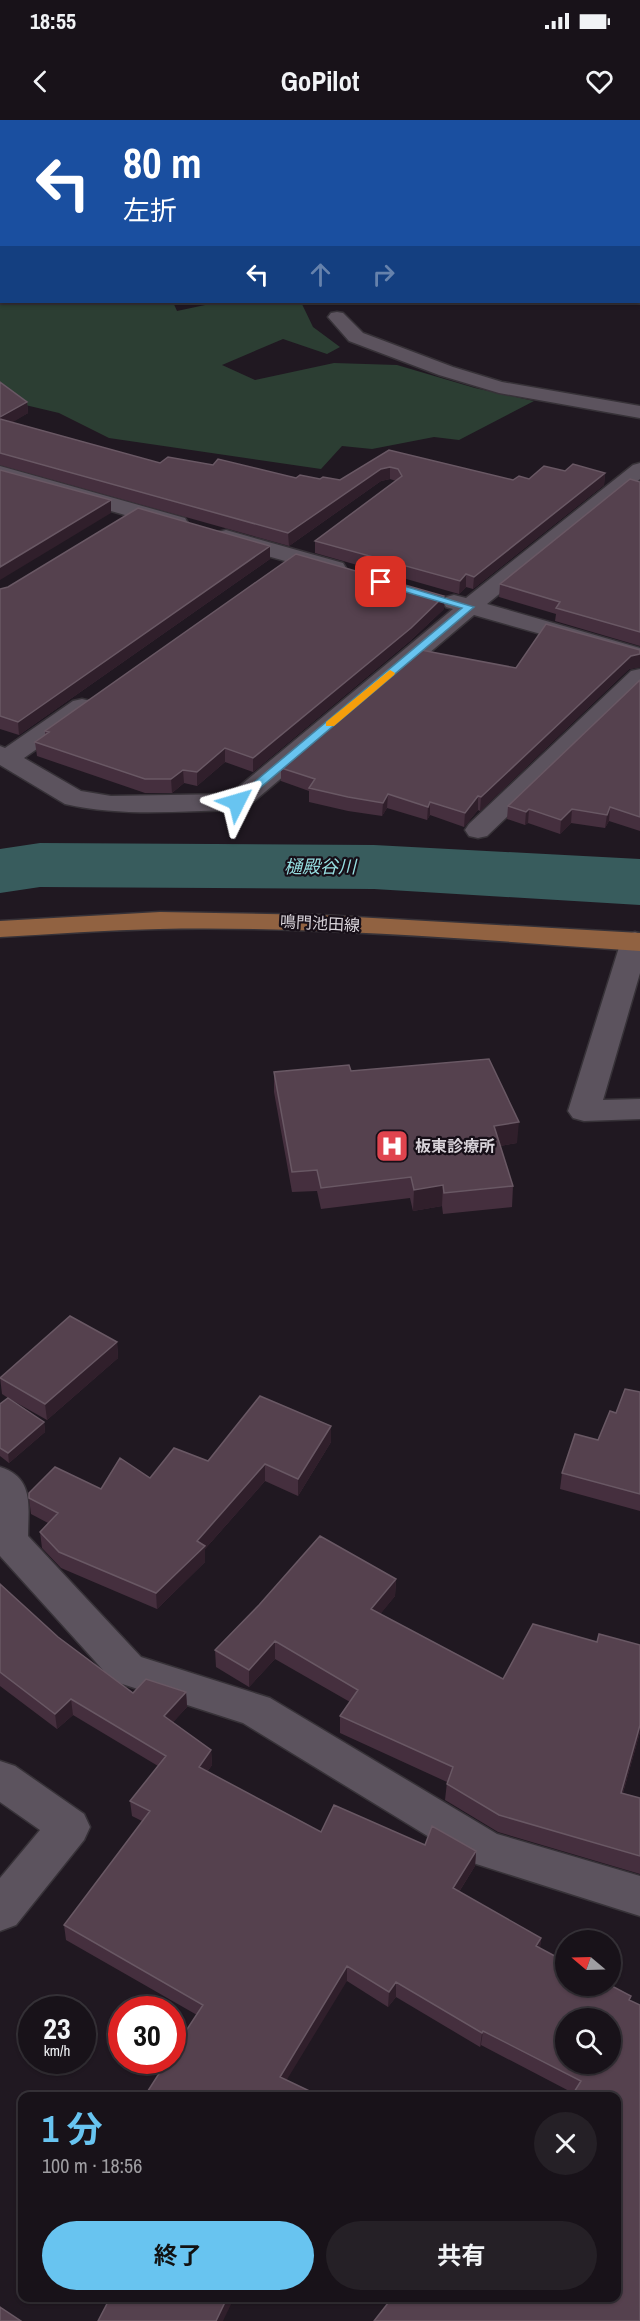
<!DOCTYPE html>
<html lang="ja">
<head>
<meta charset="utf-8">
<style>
  :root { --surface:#181219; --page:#252026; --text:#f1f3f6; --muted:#9f9ea2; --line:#363238; --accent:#68c4f0 }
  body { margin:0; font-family:"Archivo Narrow","Noto Sans JP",sans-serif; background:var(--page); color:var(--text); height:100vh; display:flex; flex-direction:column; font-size:22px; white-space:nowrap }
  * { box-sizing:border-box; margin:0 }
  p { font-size:20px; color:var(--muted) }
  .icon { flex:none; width:33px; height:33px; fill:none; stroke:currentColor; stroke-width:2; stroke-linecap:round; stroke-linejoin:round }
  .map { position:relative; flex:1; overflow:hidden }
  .side { position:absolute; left:18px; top:1972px; width:603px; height:210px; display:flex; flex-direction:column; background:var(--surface); border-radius:12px; box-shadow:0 2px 4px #0004,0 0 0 2px var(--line) }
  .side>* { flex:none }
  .top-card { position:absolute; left:0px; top:0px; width:640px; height:183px; box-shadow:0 2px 4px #0004,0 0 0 2px var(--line); background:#1a4fa0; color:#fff; overflow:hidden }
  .needle { width:39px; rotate:289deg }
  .tools { position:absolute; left:555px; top:1810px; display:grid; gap:12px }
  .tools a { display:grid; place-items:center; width:66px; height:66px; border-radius:50%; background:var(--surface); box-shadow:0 2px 4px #0004,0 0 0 2px var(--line); font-size:30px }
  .speed { position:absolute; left:18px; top:1876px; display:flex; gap:12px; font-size:30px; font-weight:700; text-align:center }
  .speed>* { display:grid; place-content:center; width:78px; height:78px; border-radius:50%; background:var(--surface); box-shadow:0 2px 4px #0004,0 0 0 2px var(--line); line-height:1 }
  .speed small { font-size:15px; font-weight:400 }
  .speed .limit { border:9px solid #d22; background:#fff; color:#111 }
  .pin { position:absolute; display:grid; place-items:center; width:51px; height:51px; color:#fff; margin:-26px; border-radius:12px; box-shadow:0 3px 9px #0006 }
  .me { position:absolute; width:66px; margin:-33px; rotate:50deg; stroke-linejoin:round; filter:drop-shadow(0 0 4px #0008) }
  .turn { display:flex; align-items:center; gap:21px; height:126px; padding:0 24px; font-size:27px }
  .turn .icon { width:78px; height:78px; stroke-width:2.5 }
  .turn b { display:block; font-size:42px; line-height:51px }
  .lanes { display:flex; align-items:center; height:57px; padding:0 24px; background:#0003; justify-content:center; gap:30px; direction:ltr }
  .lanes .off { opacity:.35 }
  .round { display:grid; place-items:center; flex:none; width:63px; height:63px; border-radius:32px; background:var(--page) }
  .head { display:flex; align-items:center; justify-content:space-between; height:102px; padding:0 24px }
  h1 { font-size:36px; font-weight:700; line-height:45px; color:var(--accent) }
  .cta { display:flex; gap:12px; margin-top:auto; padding:12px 24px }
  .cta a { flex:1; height:69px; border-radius:36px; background:var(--accent); color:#111; font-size:24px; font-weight:700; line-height:69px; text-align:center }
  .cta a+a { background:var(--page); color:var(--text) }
  .status { display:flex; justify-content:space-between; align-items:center; height:42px; padding:0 30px; background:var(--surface); direction:ltr }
  .status svg { height:16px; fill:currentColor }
  header { display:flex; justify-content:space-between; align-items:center; height:78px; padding:0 24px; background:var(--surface); font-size:27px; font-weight:700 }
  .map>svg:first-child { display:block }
  .green { fill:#2c3e33 }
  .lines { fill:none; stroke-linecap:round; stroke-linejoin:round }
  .river { fill:#385c5d; fill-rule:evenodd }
  .street-casing { stroke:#373238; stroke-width:3 }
  .primary-casing { stroke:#373238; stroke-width:3 }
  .street { fill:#5c535e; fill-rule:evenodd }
  .primary { fill:#916241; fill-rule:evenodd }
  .wall { fill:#452f3e }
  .shaded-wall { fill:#301f2b }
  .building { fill:#55414e; stroke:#695864; stroke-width:1.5; fill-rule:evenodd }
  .route { fill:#68c4f0; stroke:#447f9c; stroke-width:1.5 }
  .slow { fill:#f59e0b }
  .labels { text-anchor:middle; stroke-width:4.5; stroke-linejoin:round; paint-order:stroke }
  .street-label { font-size:16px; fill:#d8d3d9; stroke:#170f18 }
  .poi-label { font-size:16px; font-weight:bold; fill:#d8d3d9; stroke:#170f18; text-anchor:start }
  .water-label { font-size:18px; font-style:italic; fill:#96dee0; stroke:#170f18 }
</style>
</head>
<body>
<div class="status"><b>18:55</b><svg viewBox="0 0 49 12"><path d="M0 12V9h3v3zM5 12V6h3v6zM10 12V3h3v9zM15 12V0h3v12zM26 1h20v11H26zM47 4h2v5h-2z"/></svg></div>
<header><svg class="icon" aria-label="back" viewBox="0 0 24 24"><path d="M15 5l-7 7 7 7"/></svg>GoPilot<svg class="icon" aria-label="heart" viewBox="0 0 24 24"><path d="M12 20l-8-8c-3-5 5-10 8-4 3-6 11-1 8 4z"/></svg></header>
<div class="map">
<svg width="640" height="2201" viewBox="0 0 640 2201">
  <rect width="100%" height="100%" fill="#201821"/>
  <path class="green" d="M0,0l129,1 -127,1v180h171l4,9 42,-9h82l12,25 27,20 -13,7 -44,-15 -61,26 33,15 79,-17 63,2 78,23 59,13 -75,39 -25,-3 -62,12 -30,-3 -21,23 -212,-31 -50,-25 -59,-14z"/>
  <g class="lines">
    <path class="river" d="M40,723l334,2 266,14v46l-266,-16 -334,-2 -40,6v-44z"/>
    <g class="street-casing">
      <path id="street" d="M639,49h1v10h-1z
        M337,192l6,1 20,20 90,34 49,15 138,24v12l-141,-25 -60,-18 -90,-34 -21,-24 3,-4z
        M640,343v16l-153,125 153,44v14l-166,-47 -228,193 -9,2c-57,1 -116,7 -172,-6l-65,-39v-19l5,2 68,-47 9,-2 9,2 3,5 -3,5 -67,47 57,33 30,5 119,-2 223,-185 -7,-2 -3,-5 3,-5 8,-2 12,3 167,-133z
        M0,346l185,52 3,5 -3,5 -8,2 -177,-51z
        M226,410l117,33 3,5 -3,5 -8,2 -117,-33 -3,-5 3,-5z
        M640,549v20l-153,147 -9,2 -9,-2 -4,-6 4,-6 162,-153z
        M635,812l5,2v39l-37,127 37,-1v20l-56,2 -11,-3 -5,-7 53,-170 4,-6z
        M0,1347c35,11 28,40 28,69l113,121 129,41 227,136 143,42v40l-170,-54 -227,-139 -130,-42 -113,-125z
        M0,1641l15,5 69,48 6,13 -6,13 -68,85 -16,6v-53l40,-48 -40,-28z"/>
    </g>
    <g class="primary-casing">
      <path id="primary" d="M160,792l160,3 320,18v18c-160,-11 -321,-25 -481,-22 -53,1 -106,5 -159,8v-16z"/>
    </g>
    <use href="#street" class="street"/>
    <use href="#primary" class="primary"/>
  </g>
  <path class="wall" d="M0,262l27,20 1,11 -16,9 148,41 53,2 83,13 44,2 49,-30 124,30 16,-1 36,-8 40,2 -1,12 -131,104 -7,-2 -7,7 -144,-41v-12l81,-60 -6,-2 -9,2 -92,65 -289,-81z
    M640,362v164l-85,-25 1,-7 -57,-17 1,-13z
    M270,439l-251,176 -19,-6v-140z
    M444,489l-34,32 -157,131 -28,-10 -28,24 -13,-3 -12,10h-27l-108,-37 -2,-14 10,-7v-4z
    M640,530v17l-11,2 -149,142 -2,-1 -14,17 -34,-12 -3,5 -40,-12 -5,8 -34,-5 -39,-9v-11l-28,-10v-13l235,-100z
    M640,560v151l-31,-10 -4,7 -34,-5 -11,11 -32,-11 -3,2 -18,-6 1,-13z
    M351,951l166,72 -17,3 13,40 -1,21 -69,7 -1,-8 -29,5 -3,-13 -89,11 -4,-18 -25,1 -18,-100v-20z
    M117,1222l1,16 -71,62 -39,-22 36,24 1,10 -36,31 -9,-7v-52l8,-6 -6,-4 -2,-17z
    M640,1272v119l-80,-22 2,-16 36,-33 18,-27z
    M331,1306v16l-33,54 -33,-15 -60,68v13l-48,47 -96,-41 -19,-20 -2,-16 8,-9 -17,-9 -2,-16 72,-9 49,-11z
    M396,1459l-1,17 -15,18 123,65 94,-37 43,3v87l-17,61 17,5v76l-142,-42 -53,-32 2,-18 -107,-49v-17l10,-14 -75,-43 -26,28 -33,-20 -1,-17 44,-45z
    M0,1464l58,53 75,56 53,-1 1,15 -14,15 38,28 1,15 -5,7 114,60 155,19 -1,15 -16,26 82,46 -1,10 91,48 -1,4 10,321 -253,-16 -13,-7h242l-43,-205 -92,-48 -1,2 -84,-50 -8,10 -41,-26 -203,116 53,-82 -131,-75 -2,-15 78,-104 -10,-5 -2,-15 28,-35 -85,-51 -16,14 -57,-43z"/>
  <path class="shaded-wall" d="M27,282l1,11 -28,17v-13z
    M390,347v12l-9,2 -92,65 -1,-13 93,-64z
    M605,353l-1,12 -131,104 1,-12z
    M111,380v13l-111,67v-13z
    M270,426v13l-251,176 -1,-13z
    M466,454v13l-7,7 1,-13z
    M444,476v13l-34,32 -157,131v-14z
    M640,534v13l-11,2 -149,142 1,-14 150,-141z
    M225,628v14l-28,24v-14z
    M183,650l1,13 -12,10 -1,-14z
    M388,674l-1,14 -5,8 1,-13z
    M478,676v14l-14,17 1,-14z
    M430,682v13l-3,5 1,-13z
    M610,687l-1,14 -4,7 2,-13z
    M529,689l-1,14 -3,2 1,-13z
    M572,689l-1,14 -11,11 1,-14z
    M519,1002l-2,21 -24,4 1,-21z
    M443,1065l-1,21 -29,5 1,-21z
    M117,1222l1,16 -71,62 -2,-16z
    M44,1302l1,10 -36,31 -1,-10z
    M331,1306v16l-33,54v-17z
    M265,1344v17l-60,68v13l-48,47 -1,-16 41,-52z
    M396,1459l-1,17 -25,31 1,-18z
    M275,1521v18l-26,28v-17z
    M186,1572l1,15 -22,24 -1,-15z
    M71,1579l2,16 -16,14 -2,-15z
    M640,1605v7l-22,78 3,-17z
    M211,1630l1,15 -12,17 -1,-15z
    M476,1731l-1,15 -23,37 1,-15z
    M541,1818l-2,15 -3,-7z
    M347,1846v15l-67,110v-14z
    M396,1862v15l-8,10 1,-15z
    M483,1911l-2,14 -1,2 2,-14z
    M227,2178h7l-11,23h-7z"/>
  <path class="building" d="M0,262l27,20 -27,15z
    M0,299l160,44 8,-6 45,8 5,-6 78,19 4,-3 20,4 3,-2 17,3 49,-30 124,30 6,-4 10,3 15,-13 21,5 8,-7 32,9 -131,104 -8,-3 -6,7 -145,-40 87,-65 -4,-7 -8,-2 -9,2 -93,64 -288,-80z
    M0,350l111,30 -111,67z
    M630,359l10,3v150l-84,-24 4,-6 -60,-18z
    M138,388l132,38 -252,176 -18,-6v-127l8,-2z
    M296,434l148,42 -33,32 -158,130 -28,-10 -28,24 -14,-2 -12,9h-26l-110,-37 14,-10 -4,-1z
    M546,504l94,26v4l-9,2 -150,141 -3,-1 -13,17 -35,-11 -2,5 -40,-13 -5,9 -35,-6 -39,-9 6,-9 -34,-11 140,-118 95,18z
    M640,560v137l-30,-10 -3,8 -35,-6 -11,11 -32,-11 -3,3 -18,-6z
    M489,939l30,63 -25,4 19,60 -69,7 -1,-8 -29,5 -3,-13 -90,11 -4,-18 -25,2 -18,-100 75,-7 2,6z
    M70,1196l47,26 -72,62 -45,-26z
    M625,1269l15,3v102l-78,-21 13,-39 23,6 12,-29 6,2z
    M260,1276l71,30 -33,53 -33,-15 -68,77 8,5 -49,47 -97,-41 -19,-20 18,-19 -29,-15v-5l26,-26 46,22 19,-31 30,20 24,-30 34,13z
    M8,1278l36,24 -36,31 -8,-5v-44z
    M320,1416l76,43 -25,30 132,70 30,-55 64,18 2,-8 41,11v80l-19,68 19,5v58l-141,-41 -52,-31 6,-17 -113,-51 18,-26 -83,-49 -26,29 -34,-20 44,-45z
    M0,1464l58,53 75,56 13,-14 40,13 -22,24 47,34 -12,17 122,65 13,-27 91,40 7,-19 44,25 -23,37 88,50 -5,8 30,16v24l44,-1 21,11 -2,4 11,5v316h-266l18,-23h224v-201h-45l10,-16 -98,-50 -1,2 -86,-51 -7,10 -42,-26 -67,111 42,20h-178l23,-36h5v-9l31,-47 -139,-80 86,-114 -20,-10 36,-45 -95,-57 -16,15 -55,-42zM566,1899h44v45h-44z
    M110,2178h117l-11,23h-118z
    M0,2187l21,14h-21z"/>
  <path class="route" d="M378,460h6l90,27 -233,197h-8v-4l229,-192 -84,-24z"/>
  <path class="slow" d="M390,550l5,3 -1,2 -60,51h-8v-4z"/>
  <defs>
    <g id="hospital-square" transform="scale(1.725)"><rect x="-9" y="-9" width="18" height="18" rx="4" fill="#e0444e" stroke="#170f18"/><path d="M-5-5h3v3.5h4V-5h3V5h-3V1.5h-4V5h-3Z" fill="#fff"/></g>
  </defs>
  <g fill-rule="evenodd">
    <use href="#hospital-square" x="392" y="1026"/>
  </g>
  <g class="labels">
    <g class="street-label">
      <text transform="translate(320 803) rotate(3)" y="6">鳴門池田線</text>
    </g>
    <g class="poi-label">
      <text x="415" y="1032">板東診療所</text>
    </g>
    <g class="water-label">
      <text x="320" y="753">樋殿谷川</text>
    </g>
  </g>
</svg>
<div class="tools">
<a><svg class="needle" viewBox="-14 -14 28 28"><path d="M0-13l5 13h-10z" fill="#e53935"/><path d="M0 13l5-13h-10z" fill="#9f9ea2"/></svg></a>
<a><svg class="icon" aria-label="search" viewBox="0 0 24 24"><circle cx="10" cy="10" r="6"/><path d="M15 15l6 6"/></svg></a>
</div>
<div class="speed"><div>23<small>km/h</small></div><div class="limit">30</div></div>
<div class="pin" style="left:381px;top:462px;background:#d93025"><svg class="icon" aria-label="arrive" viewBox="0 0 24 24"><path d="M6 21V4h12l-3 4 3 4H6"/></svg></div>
<svg class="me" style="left:237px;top:682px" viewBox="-20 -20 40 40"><path d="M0-17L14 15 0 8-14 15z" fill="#68c4f0" stroke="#fff" stroke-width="4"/></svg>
<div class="top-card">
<div class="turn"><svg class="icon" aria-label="left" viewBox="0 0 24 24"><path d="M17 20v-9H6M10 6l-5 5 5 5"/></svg><div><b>80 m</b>左折</div></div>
<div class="lanes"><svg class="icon" aria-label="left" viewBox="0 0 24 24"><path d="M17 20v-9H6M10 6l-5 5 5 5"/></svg><svg class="icon off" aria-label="ahead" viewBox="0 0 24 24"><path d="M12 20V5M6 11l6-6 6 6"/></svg><svg class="icon off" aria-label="right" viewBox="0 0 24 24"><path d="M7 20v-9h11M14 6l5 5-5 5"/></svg></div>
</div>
<section class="side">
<div class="head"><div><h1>1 分</h1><p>100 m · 18:56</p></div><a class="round"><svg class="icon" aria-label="close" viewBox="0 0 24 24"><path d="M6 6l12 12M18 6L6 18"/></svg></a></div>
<div class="cta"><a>終了</a><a>共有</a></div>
</section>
</div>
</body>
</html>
